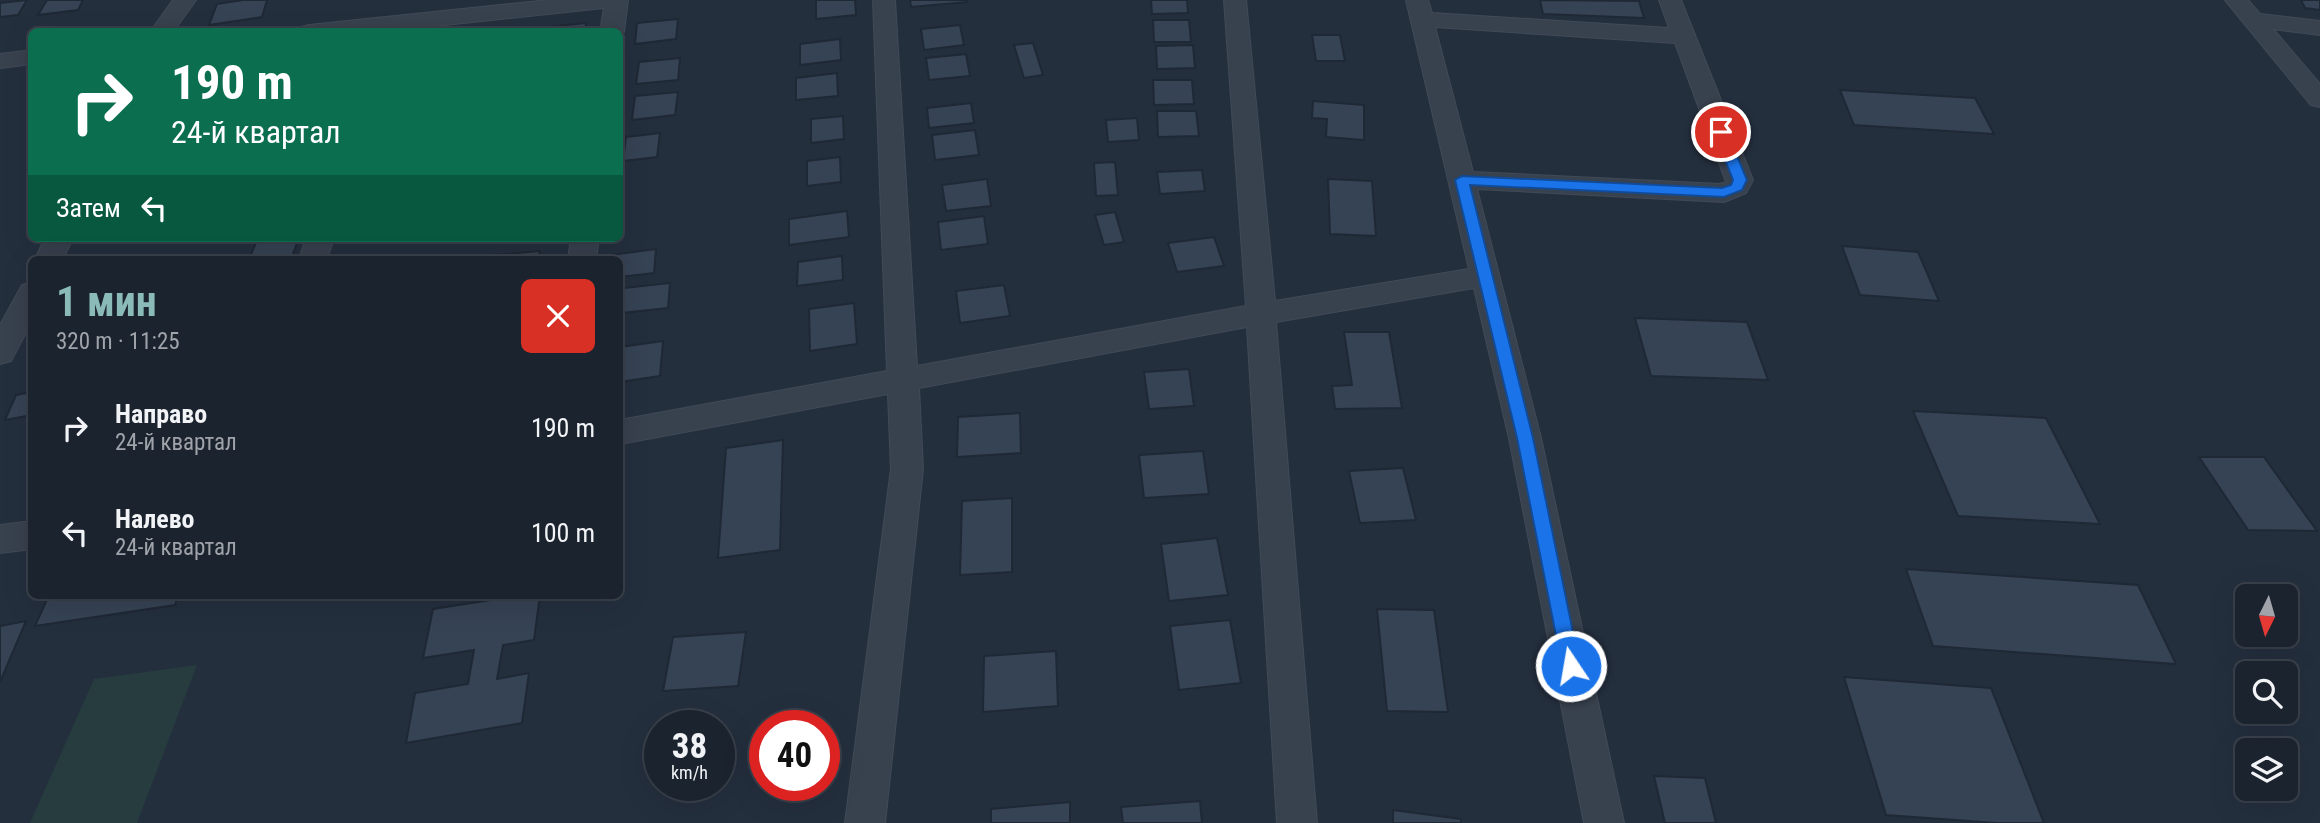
<!DOCTYPE html>
<html lang="ru">
<head>
<meta charset="utf-8">
<style>
  :root { --surface:#1b232e; --page:#282f3a; --text:#f1f3f6; --muted:#a0a4aa; --line:#39404a; --accent:#8bbbb9 }
  body { margin:0; font-family:"Roboto Condensed",sans-serif; background:var(--page); color:var(--text); height:100vh; display:flex; flex-direction:column; font-size:26px; white-space:nowrap }
  * { box-sizing:border-box; margin:0 }
  p { font-size:23px; color:var(--muted) }
  .icon { flex:none; width:38px; height:38px; fill:none; stroke:currentColor; stroke-width:2; stroke-linecap:round; stroke-linejoin:round }
  .map { position:relative; flex:1; overflow:hidden }
  .panel { position:absolute; left:28px; top:256px; width:595px; height:343px; display:flex; flex-direction:column; background:var(--surface); border-radius:10px; box-shadow:0 7px 28px #0002,0 0 0 2px var(--line) }
  .panel>* { flex:none }
  .guide { position:absolute; left:28px; top:28px; width:595px; height:214px; border-radius:10px; box-shadow:0 7px 28px #0002,0 0 0 2px var(--line); background:#0b6e4f; color:#fff; overflow:hidden }
  .needle { width:46px; rotate:185deg }
  .buttons { position:absolute; left:2235px; top:584px; display:grid; gap:14px }
  .buttons a { display:grid; place-items:center; width:63px; height:63px; border-radius:10px; background:var(--surface); box-shadow:0 7px 28px #0002,0 0 0 2px var(--line); font-size:35px }
  .speed { position:absolute; left:644px; top:710px; display:flex; gap:14px; font-size:35px; font-weight:700; text-align:center }
  .speed>* { display:grid; place-content:center; width:91px; height:91px; border-radius:50%; background:var(--surface); box-shadow:0 7px 28px #0002,0 0 0 2px var(--line); line-height:1 }
  .speed small { font-size:18px; font-weight:400 }
  .speed .limit { border:10px solid #d22; background:#fff; color:#111 }
  .pin { position:absolute; display:grid; place-items:center; width:60px; height:60px; color:#fff; margin:-30px; border:4px solid #fff; border-radius:50%; box-shadow:0 2px 7px #0007 }
  .me { position:absolute; width:77px; margin:-38px; rotate:348deg; stroke-linejoin:round; filter:drop-shadow(0 0 5px #0008) }
  .turn { display:flex; align-items:center; gap:24px; height:147px; padding:0 28px; font-size:32px }
  .turn .icon { width:91px; height:91px; stroke-width:2.5 }
  .turn b { display:block; font-size:49px; line-height:60px }
  .then { display:flex; align-items:center; height:66px; padding:0 28px; background:#0003; gap:14px; font-size:26px }
  .round { display:grid; place-items:center; flex:none; width:74px; height:74px; border-radius:10px; background:var(--page) }
  .overview { display:flex; align-items:center; justify-content:space-between; height:119px; padding:0 28px }
  h1 { font-size:42px; font-weight:700; line-height:52px; color:var(--accent) }
  ul { padding:0; list-style:none }
  li { display:flex; align-items:center; gap:21px; height:105px; padding:0 28px }
  li div { flex:1 }
  li b { display:block; font-size:26px }
  li em { font-style:normal }
  .map>svg:first-child { display:block }
  .green { fill:#263c3f }
  .building { fill:#364354; stroke:#1f2835; stroke-width:2 }
  .lines { fill:none; stroke-linecap:round; stroke-linejoin:round }
  .minor-casing { stroke:#414a57; stroke-width:2 }
  .minor { fill:#38414e; fill-rule:evenodd }
  .route { fill:#1a73e8; stroke:#114b97; stroke-width:2 }
</style>
</head>
<body>
<div class="map">
<svg width="2320" height="823" viewBox="0 0 2320 823">
  <rect width="100%" height="100%" fill="#242f3e"/>
  <path class="green" d="M197,665l-60,158h-107l64,-144z"/>
  <path class="building" d="M27,0l-9,15 -18,2v-14z
    M47,0h36l-5,10 -40,5z
    M243,0h24l-5,17 -53,8 8,-21z
    M816,0h39l1,15 -40,4z
    M910,0h57v2l-56,5z
    M1151,0h36l1,13 -36,1z
    M1540,0l99,1 5,17 -101,-4z
    M2301,0h19v10l-15,-2z
    M678,19l-2,20 -41,5 2,-21z
    M1153,20h36l2,22h-37z
    M586,23l-1,9h-40l1,-5z
    M960,25l4,20 -40,5 -3,-21z
    M1312,35h28l5,26h-29z
    M840,39l1,21 -41,5v-21z
    M1033,43l10,32 -19,3 -10,-33z
    M1193,45l2,23 -38,1 -1,-23z
    M966,54l4,22 -41,4 -3,-22z
    M680,58l-2,22 -42,4 3,-22z
    M837,73l1,23 -42,4v-22z
    M1153,80h39l2,24 -40,1z
    M1840,90l135,8 19,36 -140,-9z
    M678,92l-3,23 -43,5 3,-24z
    M1313,101l51,4v35l-38,-3 1,-18 -15,-1z
    M971,103l3,20 -45,5 -2,-20z
    M1157,111h39l3,25 -41,1z
    M843,116l1,23 -33,4v-24z
    M1137,118l2,22 -31,2 -2,-22z
    M975,130l4,25 -44,5 -3,-25z
    M660,133l-3,24 -34,4 3,-24z
    M840,157l1,25 -34,4v-25z
    M1115,162l3,33 -22,1 -2,-33z
    M1202,170l3,21 -45,3 -3,-22z
    M987,179l4,27 -45,5 -4,-26z
    M1328,179l44,2 4,55 -46,-2z
    M847,211l2,26 -60,8v-26z
    M1115,212l9,30 -20,3 -9,-30z
    M984,216l4,28 -47,6 -3,-28z
    M1214,237l10,29 -47,6 -9,-29z
    M258,238h41l-8,21h-42z
    M1842,246l76,6 21,49 -79,-6z
    M656,249l-2,24 -34,4v-18h-9v-4z
    M540,251l-2,8h-44l1,-4z
    M842,256l1,24 -46,6 1,-24z
    M670,283l-2,25 -47,5 3,-25z
    M1004,285l6,31 -50,7 -4,-32z
    M854,303l3,41 -47,7 -1,-42z
    M1635,318l112,4 21,58 -117,-4z
    M1344,332h45l13,76 -67,1 -3,-23 20,-1z
    M663,341l-3,35 -40,6v-35z
    M1189,369l5,37 -45,3 -5,-37z
    M32,392v23l-27,5 11,-25z
    M1913,411l133,7 54,106 -142,-8z
    M1020,413l1,40 -64,4 1,-40z
    M783,440l-3,110 -62,8 8,-110z
    M1203,451l6,43 -65,4 -5,-43z
    M2199,457h65l53,74 -69,-1z
    M1403,468l13,52 -56,3 -11,-52z
    M1012,498v74l-52,3 2,-74z
    M1217,538l11,57 -59,6 -8,-57z
    M1906,569l232,16 38,79 -243,-18z
    M49,595h129l-3,10 -140,21z
    M523,595h17l-6,45 -31,5 -6,34 32,-6 -7,50 -116,20 9,-50 53,-9 6,-34 -51,8 10,-49z
    M1377,609l57,1 14,102 -61,-1z
    M1230,620l11,63 -62,7 -9,-64z
    M26,621l-26,61v-56z
    M746,632l-8,54 -75,5 10,-54z
    M1056,651l2,55 -75,6 1,-56z
    M1844,677l147,11 53,135h-47l-111,-8z
    M1654,776l51,2 11,45h-51z
    M1200,801l2,22h-79l-2,-16z
    M1070,802v21h-79v-14z
    M1393,810l68,9v4h-68z"/>
  <g class="lines">
    <g class="minor-casing">
      <path id="minor" d="M173,0h23l-23,32h-23z
        M549,0h79l-4,32 -4,5v-5h-20l4,-24 -224,24h-82l3,-5 8,-2z
        M873,0h22l22,366 329,-60 -22,-306h22l29,301 194,-32 -63,-269h22l4,13 237,15 -10,-28h22l72,180 -7,13 -22,9 -247,-13 64,249 83,385h-40l-75,-385 -35,-150 -198,34 41,501h-40l-30,-496 -328,61 4,81 -38,354h-40l46,-354 -3,-75 -268,50v-24l267,-49zM1435,27l240,16 51,139 -6,2 -247,-12z
        M2225,0h23l12,14 60,7v14l-47,-6 47,55v23l-9,-2z
        M32,50v14l-32,4v-14z
        M45,238h28l-10,21h-28z
        M306,238h28l-7,21h-28z
        M571,238h28l-3,21h-28z
        M32,282v39l-21,40 -11,3v-39l22,-40z
        M32,521v28l-32,4v-28z"/>
    </g>
    <use href="#minor" class="minor"/>
  </g>
  <path class="route" d="M1721,128l6,4 20,48 -5,10 -18,7 -254,-12 63,253 47,228 -2,6 -7,2 -6,-2 -3,-6 -45,-228 -62,-258 7,-4 260,12 9,-3 2,-5 -19,-48z"/>
</svg>
<div class="buttons">
<a><svg class="needle" viewBox="-14 -14 28 28"><path d="M0-13l5 13h-10z" fill="#e53935"/><path d="M0 13l5-13h-10z" fill="#a0a4aa"/></svg></a>
<a><svg class="icon" aria-label="search" viewBox="0 0 24 24"><circle cx="10" cy="10" r="6"/><path d="M15 15l6 6"/></svg></a>
<a><svg class="icon" aria-label="layers" viewBox="0 0 24 24"><path d="M12 4l9 5-9 5-9-5zM3 14l9 5 9-5"/></svg></a>
</div>
<div class="speed"><div>38<small>km/h</small></div><div class="limit">40</div></div>
<div class="pin" style="left:1721px;top:132px;background:#d93025"><svg class="icon" aria-label="arrive" viewBox="0 0 24 24"><path d="M6 21V4h12l-3 4 3 4H6"/></svg></div>
<svg class="me" style="left:1571px;top:666px" viewBox="-20 -20 40 40"><circle r="17" fill="#1a73e8" stroke="#fff" stroke-width="3"/><path d="M0-11L8 9 0 5-8 9z" fill="#fff"/></svg>
<div class="guide">
<div class="turn"><svg class="icon" aria-label="right" viewBox="0 0 24 24"><path d="M7 20v-9h11M14 6l5 5-5 5"/></svg><div><b>190 m</b>24-й квартал</div></div>
<div class="then">Затем<svg class="icon" aria-label="left" viewBox="0 0 24 24"><path d="M17 20v-9H6M10 6l-5 5 5 5"/></svg></div>
</div>
<section class="panel">
<div class="overview"><div><h1>1 мин</h1><p>320 m · 11:25</p></div><a class="round" style="background:#d93025;color:#fff"><svg class="icon" aria-label="close" viewBox="0 0 24 24"><path d="M6 6l12 12M18 6L6 18"/></svg></a></div>
<ul>
<li><svg class="icon" aria-label="right" viewBox="0 0 24 24"><path d="M7 20v-9h11M14 6l5 5-5 5"/></svg><div><b>Направо</b><p>24-й квартал</p></div><em>190 m</em></li>
<li><svg class="icon" aria-label="left" viewBox="0 0 24 24"><path d="M17 20v-9H6M10 6l-5 5 5 5"/></svg><div><b>Налево</b><p>24-й квартал</p></div><em>100 m</em></li>
</ul>
</section>
</div>
</body>
</html>
